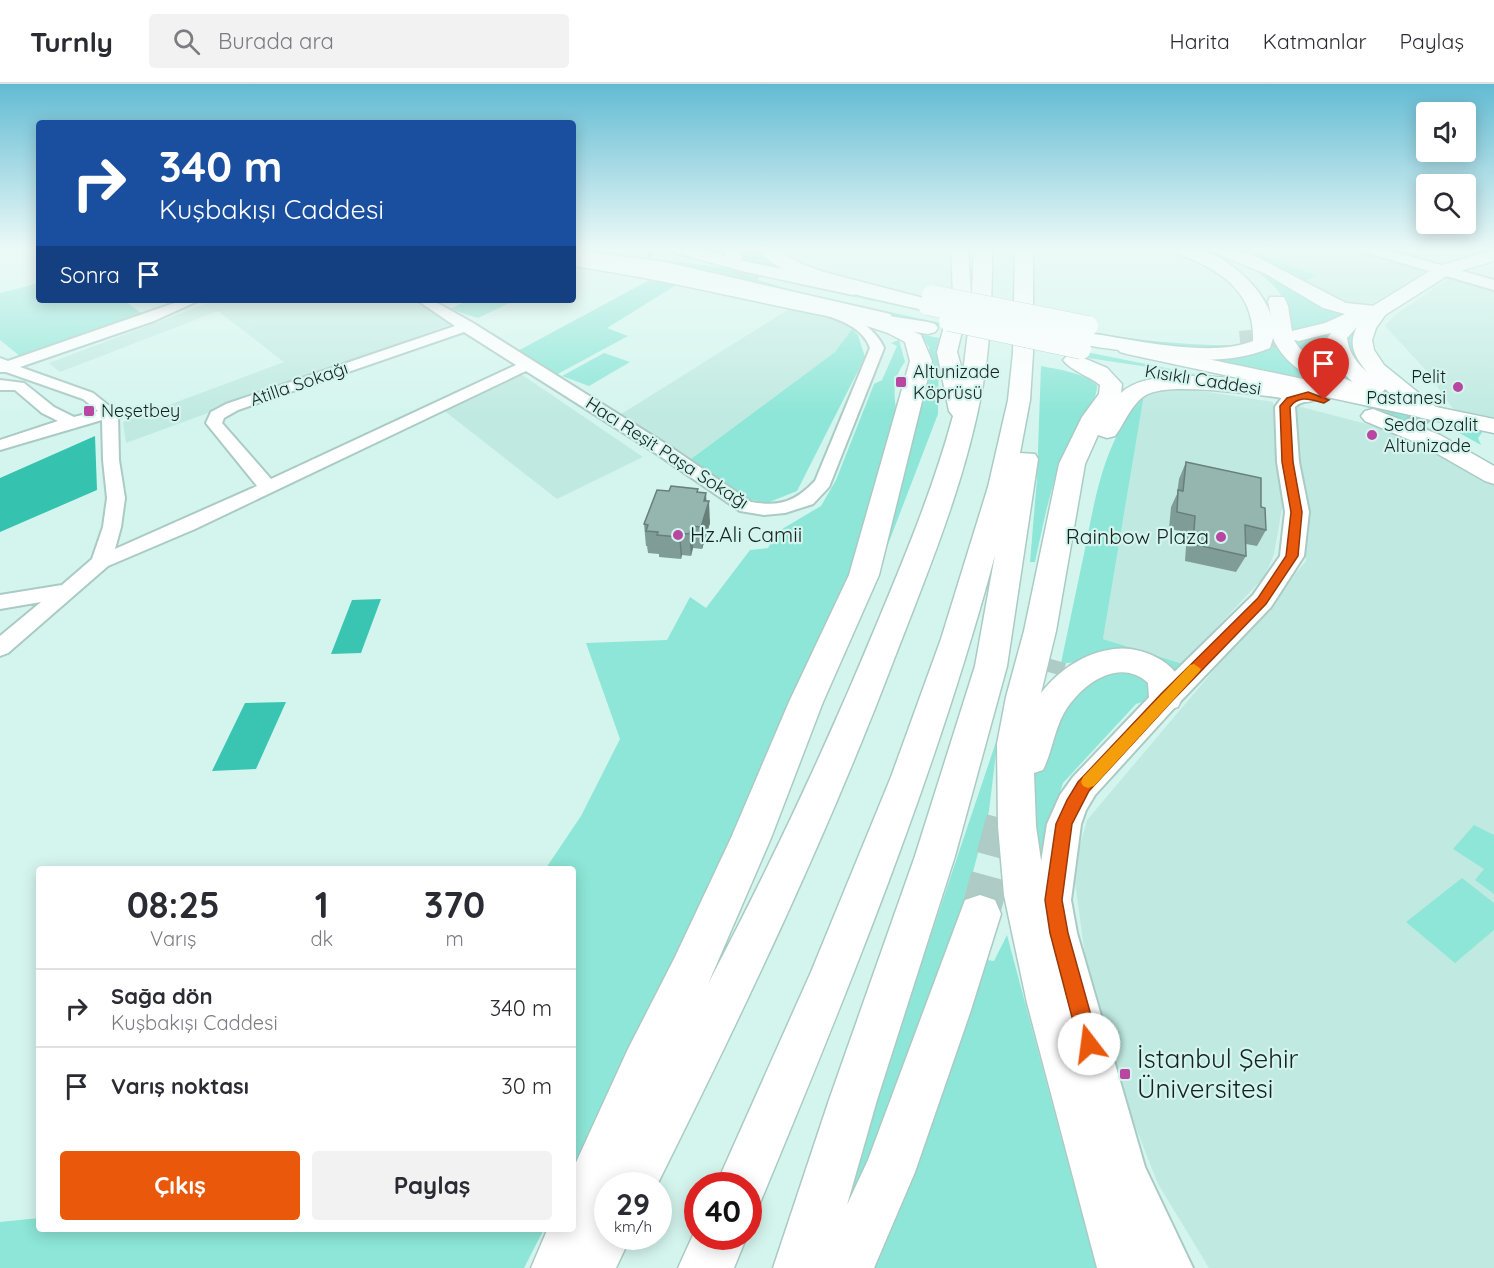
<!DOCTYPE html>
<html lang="tr">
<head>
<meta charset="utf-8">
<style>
  :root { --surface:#fff; --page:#f2f2f3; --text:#2b2b33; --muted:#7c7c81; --line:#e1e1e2; --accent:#ea580c }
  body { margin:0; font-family:Quicksand,sans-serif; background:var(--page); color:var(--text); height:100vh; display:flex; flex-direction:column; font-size:22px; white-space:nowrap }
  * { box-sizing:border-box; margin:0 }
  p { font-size:20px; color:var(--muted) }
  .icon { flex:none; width:33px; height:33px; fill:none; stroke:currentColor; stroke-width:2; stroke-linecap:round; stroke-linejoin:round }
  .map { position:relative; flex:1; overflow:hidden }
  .panel { position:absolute; left:36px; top:782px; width:540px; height:366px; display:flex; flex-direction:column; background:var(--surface); border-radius:6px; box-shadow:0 3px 15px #0003 }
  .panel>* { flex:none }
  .hud { position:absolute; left:36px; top:36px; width:540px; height:183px; border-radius:6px; box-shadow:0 3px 15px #0003; background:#1a4fa0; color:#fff; overflow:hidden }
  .tools { position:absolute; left:1416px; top:18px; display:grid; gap:12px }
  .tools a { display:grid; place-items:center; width:60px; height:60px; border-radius:6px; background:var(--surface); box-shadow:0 3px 15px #0003; font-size:30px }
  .speed { position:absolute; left:594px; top:1088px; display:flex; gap:12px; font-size:30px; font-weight:700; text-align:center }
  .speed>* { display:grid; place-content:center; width:78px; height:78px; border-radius:50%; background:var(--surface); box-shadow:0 3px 15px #0003; line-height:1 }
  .speed small { font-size:15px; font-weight:400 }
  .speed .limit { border:9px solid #d22; background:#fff; color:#111 }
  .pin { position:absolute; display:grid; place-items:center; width:51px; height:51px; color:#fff; margin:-62px -26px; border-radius:50% 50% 50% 0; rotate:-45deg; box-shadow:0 0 6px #0007 }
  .pin .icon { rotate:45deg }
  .me { position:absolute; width:66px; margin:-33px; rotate:345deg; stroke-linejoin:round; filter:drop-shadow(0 0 4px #0008) }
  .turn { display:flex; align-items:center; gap:21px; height:126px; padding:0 24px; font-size:27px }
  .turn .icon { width:78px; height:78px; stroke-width:2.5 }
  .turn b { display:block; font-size:42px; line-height:51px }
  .then { display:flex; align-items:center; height:57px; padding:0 24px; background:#0003; gap:12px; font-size:22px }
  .eta { display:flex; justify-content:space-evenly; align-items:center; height:102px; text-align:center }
  .eta b { font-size:36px; font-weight:700; line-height:42px }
  .button { display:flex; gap:12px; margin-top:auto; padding:12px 24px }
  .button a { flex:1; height:69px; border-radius:6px; background:var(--accent); color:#fff; font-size:24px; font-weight:700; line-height:69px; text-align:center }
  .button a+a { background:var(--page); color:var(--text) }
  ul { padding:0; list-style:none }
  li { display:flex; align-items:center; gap:18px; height:78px; padding:0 24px; border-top:2px solid var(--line) }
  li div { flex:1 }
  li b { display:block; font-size:22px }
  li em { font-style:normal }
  header { display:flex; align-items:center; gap:36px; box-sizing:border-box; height:84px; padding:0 30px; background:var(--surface); border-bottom:2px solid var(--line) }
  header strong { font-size:28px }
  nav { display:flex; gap:33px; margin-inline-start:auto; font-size:21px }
  .search { width:420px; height:54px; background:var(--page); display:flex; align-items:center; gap:15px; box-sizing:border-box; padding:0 21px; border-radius:6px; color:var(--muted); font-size:22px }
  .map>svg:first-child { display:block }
  .built { fill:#c0eae1 }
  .green { fill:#8de6d7 }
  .forest { fill:#35c2af }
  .water { fill:#3ac5b3 }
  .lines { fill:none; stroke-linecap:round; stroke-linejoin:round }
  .primary-tunnel { stroke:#aecbc5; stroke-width:24; stroke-dasharray:24 12; stroke-linecap:butt }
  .trunk-tunnel-far2 { stroke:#aecbc5; stroke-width:20; stroke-dasharray:20 10; stroke-linecap:butt }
  .trunk-tunnel-far1 { stroke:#aecbc5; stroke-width:31; stroke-dasharray:31 15; stroke-linecap:butt }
  .trunk-tunnel { stroke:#aecbc5; stroke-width:39; stroke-dasharray:39 20; stroke-linecap:butt }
  .minor-casing { stroke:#aacac4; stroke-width:4 }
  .tertiary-casing { stroke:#aacac4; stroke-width:4 }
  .secondary-casing { stroke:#aacac4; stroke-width:3 }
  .primary-casing { stroke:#aacac4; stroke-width:3 }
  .trunk-casing { stroke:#aacac4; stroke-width:3 }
  .minor { fill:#fff; fill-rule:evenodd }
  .tertiary { fill:#fff; fill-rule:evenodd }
  .secondary { fill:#fff; fill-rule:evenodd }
  .primary { fill:#fff; fill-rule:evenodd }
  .trunk { fill:#fff; fill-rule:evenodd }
  .primary-bridge-casing { stroke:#aacac4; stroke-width:21; stroke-linecap:butt }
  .trunk-bridge-casing { stroke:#aacac4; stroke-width:21; stroke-linecap:butt }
  .primary-bridge { stroke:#fff; stroke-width:20 }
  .trunk-bridge { stroke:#fff; stroke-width:20 }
  .wall { fill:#809c96 }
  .shaded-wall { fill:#687f7a }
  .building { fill:#95b5af; stroke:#687f7a; stroke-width:1.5 }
  .route { fill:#ea580c; stroke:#983908; stroke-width:1.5 }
  .slow { fill:#f59e0b }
  .poi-dot { fill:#b946a0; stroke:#d4f5ee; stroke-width:2 }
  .labels { text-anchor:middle; stroke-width:4.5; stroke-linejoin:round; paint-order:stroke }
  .far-poi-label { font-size:18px; fill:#162220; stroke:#d4f5ee; text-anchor:start }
  .far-street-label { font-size:18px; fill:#162220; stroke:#d4f5ee }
  .poi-label { font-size:21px; fill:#162220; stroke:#d4f5ee; text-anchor:start }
  .near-poi-label { font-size:26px; fill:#162220; stroke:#d4f5ee; text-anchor:start }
</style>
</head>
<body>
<header>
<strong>Turnly</strong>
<div class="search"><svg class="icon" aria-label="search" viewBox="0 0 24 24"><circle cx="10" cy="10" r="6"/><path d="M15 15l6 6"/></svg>Burada ara</div>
<nav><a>Harita</a><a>Katmanlar</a><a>Paylaş</a></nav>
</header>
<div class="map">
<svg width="1494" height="1184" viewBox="0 0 1494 1184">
  <rect width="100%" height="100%" fill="#d4f5ee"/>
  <path class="built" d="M1244,165h118l70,21 -68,38 -26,-5 -33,-22 11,-6z
    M1449,194l45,12v128l-40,-8 -31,-43 -38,-41 10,-11z
    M216,216h199l17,11 3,-1 22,12 -331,121 -3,-21 161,-60 -66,-51 -158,61 -11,-9z
    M791,224l48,12 13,9 -17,23 -144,107 -73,-43z
    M521,290l122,83 -86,42 -115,-90z
    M1160,304l28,1 85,13 11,95 -10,57 -9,22 -82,88 -80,-25 41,-244z
    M1294,321l118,31 82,49v783h-285l-51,-84 -64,-162 -19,-140 3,-29 9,-33 219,-259 -1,-58 -16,-95z"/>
  <path class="green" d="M689,165h38l11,5v-5h20l54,28z
    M1231,165h12l74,26 -12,6z
    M1221,167l40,17 69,42 22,4 -37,13 -24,4 9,7 33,-8c-2,7 -4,13 -2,20 5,17 29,38 47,37 -14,-15 -30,-26 -31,-50l14,-16c-2,3 -6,9 -7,13 -5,25 31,51 49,63 -35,-5 -93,-20 -109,-55 -7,-14 -1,-29 -11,-44 -14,-22 -39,-35 -62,-47z
    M644,175c100,7 198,32 296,52l1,4 -139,-29 -38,-11 -9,4 37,11 134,30 275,55 -126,-19z
    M655,193l23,7 -71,44 21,8 -74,40 -40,-23z
    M39,199v17h84l21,15 -124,41 -20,-16v-47z
    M469,216h46l-37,18 -28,-9z
    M852,245l6,6 7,22 -68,134 -30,12 -19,-4 -57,-40 144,-107z
    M1087,247c52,10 103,15 157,14l-2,-3 14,-1 -13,8 -76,-1 -80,-15z
    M919,250l20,4 -1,76 -64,167 56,-216 -1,-18z
    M899,256l6,22c-12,15 -12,33 -8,51l-32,125 -172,394 -120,239v-303h-27l35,-52 39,-77 -34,-96 81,-3 23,-43 16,11 44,-58 18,-2 9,-16 44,-26 15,-26 38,-96 8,-4 15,-34 -6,-3z
    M1274,258l65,46 -155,-33c31,2 64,7 90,-13z
    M604,269l26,9 -41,24 -27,-10z
    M1041,282c20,4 40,6 56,19 1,16 -20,42 -28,58 -18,38 -25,78 -34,119h-5l7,-83z
    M1144,311l-41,244 80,25 -8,11c-18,-7 -43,-22 -61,-25 -19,-3 -35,16 -53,13 8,-38 16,-76 24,-114 11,-56 20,-110 59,-154z
    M1344,314l140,32 -6,8 3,7 -45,-25 -12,5 25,16z
    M1132,584l16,11 3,20 -15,5 -73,79 -26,77 -11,-65 27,-73 22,-34 30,-19z
    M998,652l-9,75 -26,99 -46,153 -98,205z
    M1474,741l20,10v59l-19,-14 9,-11 -31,-20z
    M1462,794l32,25v27l-39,33 -49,-41z
    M1007,851l89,333h-225l73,-189 43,-119 7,1z
    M39,1134v10l505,1 -20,39h-524v-46z"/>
  <path class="forest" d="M95,352l2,54 -97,42v-54z"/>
  <path class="water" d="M381,515l-20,54 -30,1 21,-54z
    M286,618l-30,67 -44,2 33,-68z"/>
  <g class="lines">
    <path class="primary-tunnel" d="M1380,308l48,31"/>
    <path class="trunk-tunnel-far2" d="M647,165h5
      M734,173l8,10 17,10
      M1240,257l57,-6"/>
    <path class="trunk-tunnel-far1" d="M1035,632l16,-57"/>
    <path class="trunk-tunnel" d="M1029,652l6,-22
      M980,830l31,-114"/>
    <g class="minor-casing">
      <path id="minor" d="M183,216h17l-46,21 -134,46 73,26 25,20 1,47 6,38 -4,29 -6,22 142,-63 -51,-63 5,-11 15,-8 229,-78 -38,-26h15l41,23 196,123 82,56c29,5 44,0 64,-21l55,-133c-7,-21 -31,-28 -50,-35l-2,-3 2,-3c21,-5 57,22 64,41l-55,139 -16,17 -28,9 -21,2 -24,-4 -83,-57 -131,-83 -331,158 -87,37 -100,87 -8,3v-20l41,-34 -41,7v-14l62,-10 30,-26 11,-32 4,-29 -4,-38 -1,-40 -102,30v-10l58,-19 -16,-8 -27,-23h-15v-10l24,3 30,24 20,10 24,-6 -15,-12 -77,-27h-6v-14l8,3zM464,248l52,33 -245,114 -49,-56 2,-5 14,-8z"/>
    </g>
    <g class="tertiary-casing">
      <path id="tertiary" d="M1362,165h22l110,31v10l-130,-38z
        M1308,305l7,2 3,4c-6,8 -17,5 -23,12l4,55 10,50 -5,44 -33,51 -95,99 -81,89 -9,15 -5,14 -10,76 6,33 68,234 48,101h-49l-42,-95 -61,-240 -6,-33 12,-76 13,-29 13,-18 83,-87 97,-95 27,-39 5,-44 -8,-50 -2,-55 8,-11z"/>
    </g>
    <g class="secondary-casing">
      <path id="secondary" d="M1494,166v11l-44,13 -65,41h-14l-3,-4 3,-4 67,-41z"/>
    </g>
    <g class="primary-casing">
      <path id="primary" d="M672,165h27l49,13 105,21 7,2 2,4 -2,4 -7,2 -107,-23 -71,-19z
        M573,172c119,16 236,49 355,66l7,2 3,4 -3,4 -7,2c-119,-17 -236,-51 -355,-68z
        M1377,221l8,2 3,4 -12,17 -4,12 2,10 10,15 52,42 58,12v14l-367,-79 -7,-2 -3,-4 3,-4 7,-2 238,50c-18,-14 -36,-30 -38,-54l20,-23zM1357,243c-10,18 -1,31 10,45 -11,-10 -18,-19 -20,-34zM1385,305l12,10 -21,-5 6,-1z
        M1373,325l67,26 54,31v18l-9,-3 -63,-36 -57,-24 -4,-5 4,-5z"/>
    </g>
    <g class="trunk-casing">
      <path id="trunk" d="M723,165h16l4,8 -3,4h-12z
        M757,165h19l26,15 22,8 111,29 3,4 -3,4 -7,2c-41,-10 -146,-28 -171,-62z
        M951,165h17l3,45 -14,58 6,21 8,-66 3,-58h18c0,38 -1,77 -6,116 -14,102 -56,201 -93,297 -68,179 -151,352 -236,523h-49v51h23l-15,32h-85l17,-40h25v-59l55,-120 47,-92 56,-119 58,-136 60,-127 61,-214 -5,-19 -17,-9 -36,-12 -2,-5 -185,-44 -92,-12v-10l92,12 225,52 3,4 -2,3 30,14 11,26 -53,214 -56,127 -52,136 -63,146c62,-118 119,-239 170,-363 28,-67 56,-135 75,-205l-4,-5 -12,-59 16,-58z
        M1015,165h18v104l-3,47 -10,53 15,1 3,5 -31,207 -52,190 -78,244 -30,105 21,-45 97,-260 15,-5 15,5 6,14 -31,99 -55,159 -41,96h-101l56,-168 86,-244 60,-190 20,-111c-60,223 -147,436 -235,648l-12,5v-23h-32l95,-213 80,-195 50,-138 47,-152 20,-87 5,-47z
        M1173,165c7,0 16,-2 23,0 30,5 67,39 75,67l-3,-15 2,-4h14l4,9 4,25 33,-8 20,-9 -22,-6 -57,-34 -51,-21 -2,-4h23l17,6 93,48 39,4 3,4 -3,4 -17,2 -29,14 -40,10 -5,-1c24,41 102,55 145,68l4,5 -4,5 -8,2c-46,-12 -139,-33 -158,-82l-3,10c-45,19 -94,11 -141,3 -18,-2 -37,-4 -55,-9l-3,-4 3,-4 7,-2c47,6 128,27 172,9 2,-51 -35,-73 -78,-88z
        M1074,270l33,14 15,16 -1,9c32,-32 144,-10 187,-5l8,2 3,5 -3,5 -8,2c-32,-5 -137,-22 -162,-7 -15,9 -21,28 -31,41l-8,2 -9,-3 -13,29 -29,167 -15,62c18,-23 43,-40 73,-44 30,-5 84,21 64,58l-12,4 -12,-4 -5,-9 -1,-15c-29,-27 -68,2 -84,30 -10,18 -12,39 -21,57l-9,3 2,53 10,69 27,108 80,265h-56l-70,-265 -23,-108 -6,-69 -1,-82 9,-47 18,-66 35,-167 23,-47 17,-23 1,-9c-11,-9 -29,-14 -37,-25l4,-4z
        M698,1140v12h49l-13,32h-56z"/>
    </g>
    <use href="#minor" class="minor"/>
    <use href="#tertiary" class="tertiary"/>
    <use href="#secondary" class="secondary"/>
    <use href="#primary" class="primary"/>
    <use href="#trunk" class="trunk"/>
    <g class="primary-bridge-casing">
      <path id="primary-bridge" d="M928,221l153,33"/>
    </g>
    <g class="trunk-bridge-casing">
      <path id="trunk-bridge" d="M932,211l156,31
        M949,237l132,28"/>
    </g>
    <use href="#primary-bridge" class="primary-bridge"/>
    <use href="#trunk-bridge" class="trunk-bridge"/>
  </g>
  <path class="wall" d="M1186,378l75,45 5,23 -9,16 -11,-2v12l-10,16 -51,-11 2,-29 -18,-3 2,-22 6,-13 2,-15z
    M699,408l7,9 4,22 -8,26 -9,-1 -2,8 -9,-1 -1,4 -22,-2v-3l-11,-1 -1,-7h-1l-2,-22z"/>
  <path class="shaded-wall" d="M706,409l1,16 2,-8 1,22 -8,26 -1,-22 3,-26z
    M692,442l1,22 -2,8 -2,-22z
    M680,449l2,22 -1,4 -2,-22z"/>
  <path class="building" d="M1186,378l75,16v29l4,1 1,22 -21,-5 1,31 -53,-12 2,-28 -18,-4 1,-22 5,1z
    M671,402l27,3 -1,3 9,1 -2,8h5l-8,26 -9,-1 -3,8 -9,-1 -1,4 -22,-2 1,-3 -12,-1 2,-6 -4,-1 13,-34 12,1z"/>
  <linearGradient id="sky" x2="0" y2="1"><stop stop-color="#62bbd3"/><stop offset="0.5" stop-color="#ecfaf7"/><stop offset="1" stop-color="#ecfaf7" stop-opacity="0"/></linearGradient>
  <rect width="1494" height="330" fill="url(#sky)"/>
  <path class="route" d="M1308,308l21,8 -5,3c-12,-3 -25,-9 -34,4l3,55 9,50 -4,44 -32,48 -95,98 -82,89 -17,33 -10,76 6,33 31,111 -3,7 -7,3 -7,-3 -3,-7 -29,-111 -5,-33 11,-76 11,-24 11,-18 83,-88 97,-96 28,-42 5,-44 -9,-50 -2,-56 7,-8z"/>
  <path class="slow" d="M1194,580l7,5 -2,3 -105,114 -6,2 -5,-2 -2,-4 2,-5 107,-112z"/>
  <g class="poi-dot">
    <rect x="895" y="292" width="12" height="12" rx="3"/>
    <circle cx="1458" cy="303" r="6"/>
    <rect x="83" y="321" width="12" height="12" rx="3"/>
    <circle cx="1372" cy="351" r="6"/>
    <circle cx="678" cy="451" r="6"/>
    <circle cx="1221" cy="453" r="6"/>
    <rect x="1119" y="984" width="12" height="12" rx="3"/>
  </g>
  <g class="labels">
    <g class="far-poi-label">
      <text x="913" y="294">Altunizade<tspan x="913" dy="21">Köprüsü</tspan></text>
      <text x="1446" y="299" text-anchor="end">Pelit<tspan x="1446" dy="21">Pastanesi</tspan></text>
      <text x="101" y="333">Neşetbey</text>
      <text x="1384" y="347">Seda Ozalit<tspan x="1384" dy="21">Altunizade</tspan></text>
    </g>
    <g class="far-street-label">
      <text transform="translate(1203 296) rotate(9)" y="6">Kısıklı Caddesi</text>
      <text transform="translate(299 300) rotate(-19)" y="6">Atilla Sokağı</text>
      <text transform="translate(667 369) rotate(33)" y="6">Hacı Reşit Paşa Sokağı</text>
    </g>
    <g class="poi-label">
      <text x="690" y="458">Hz.Ali Camii</text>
      <text x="1209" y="460" text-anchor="end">Rainbow Plaza</text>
    </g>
    <g class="near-poi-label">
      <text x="1137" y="984">İstanbul Şehir<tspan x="1137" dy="30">Üniversitesi</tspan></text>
    </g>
  </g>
</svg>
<div class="tools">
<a><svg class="icon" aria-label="sound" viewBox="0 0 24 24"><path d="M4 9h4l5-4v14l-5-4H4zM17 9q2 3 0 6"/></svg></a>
<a><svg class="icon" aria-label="search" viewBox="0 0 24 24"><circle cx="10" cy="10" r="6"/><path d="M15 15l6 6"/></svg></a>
</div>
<div class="speed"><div>29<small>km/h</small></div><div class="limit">40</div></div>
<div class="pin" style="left:1324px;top:316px;background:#d93025"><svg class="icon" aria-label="arrive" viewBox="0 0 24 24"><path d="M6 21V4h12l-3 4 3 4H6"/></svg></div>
<svg class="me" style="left:1089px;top:960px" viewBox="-20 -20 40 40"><circle r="19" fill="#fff"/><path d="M0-13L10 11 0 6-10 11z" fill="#ea580c"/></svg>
<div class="hud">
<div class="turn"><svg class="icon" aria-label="right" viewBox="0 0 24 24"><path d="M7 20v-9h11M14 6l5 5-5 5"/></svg><div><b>340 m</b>Kuşbakışı Caddesi</div></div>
<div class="then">Sonra<svg class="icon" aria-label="arrive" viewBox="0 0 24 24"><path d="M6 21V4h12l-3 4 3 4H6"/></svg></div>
</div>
<section class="panel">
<div class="eta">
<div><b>08:25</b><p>Varış</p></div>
<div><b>1</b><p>dk</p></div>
<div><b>370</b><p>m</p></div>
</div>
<ul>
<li><svg class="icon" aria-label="right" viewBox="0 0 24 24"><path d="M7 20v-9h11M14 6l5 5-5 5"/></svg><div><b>Sağa dön</b><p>Kuşbakışı Caddesi</p></div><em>340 m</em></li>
<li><svg class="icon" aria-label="arrive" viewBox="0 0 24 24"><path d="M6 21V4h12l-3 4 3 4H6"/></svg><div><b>Varış noktası</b></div><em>30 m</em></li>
</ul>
<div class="button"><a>Çıkış</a><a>Paylaş</a></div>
</section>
</div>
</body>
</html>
